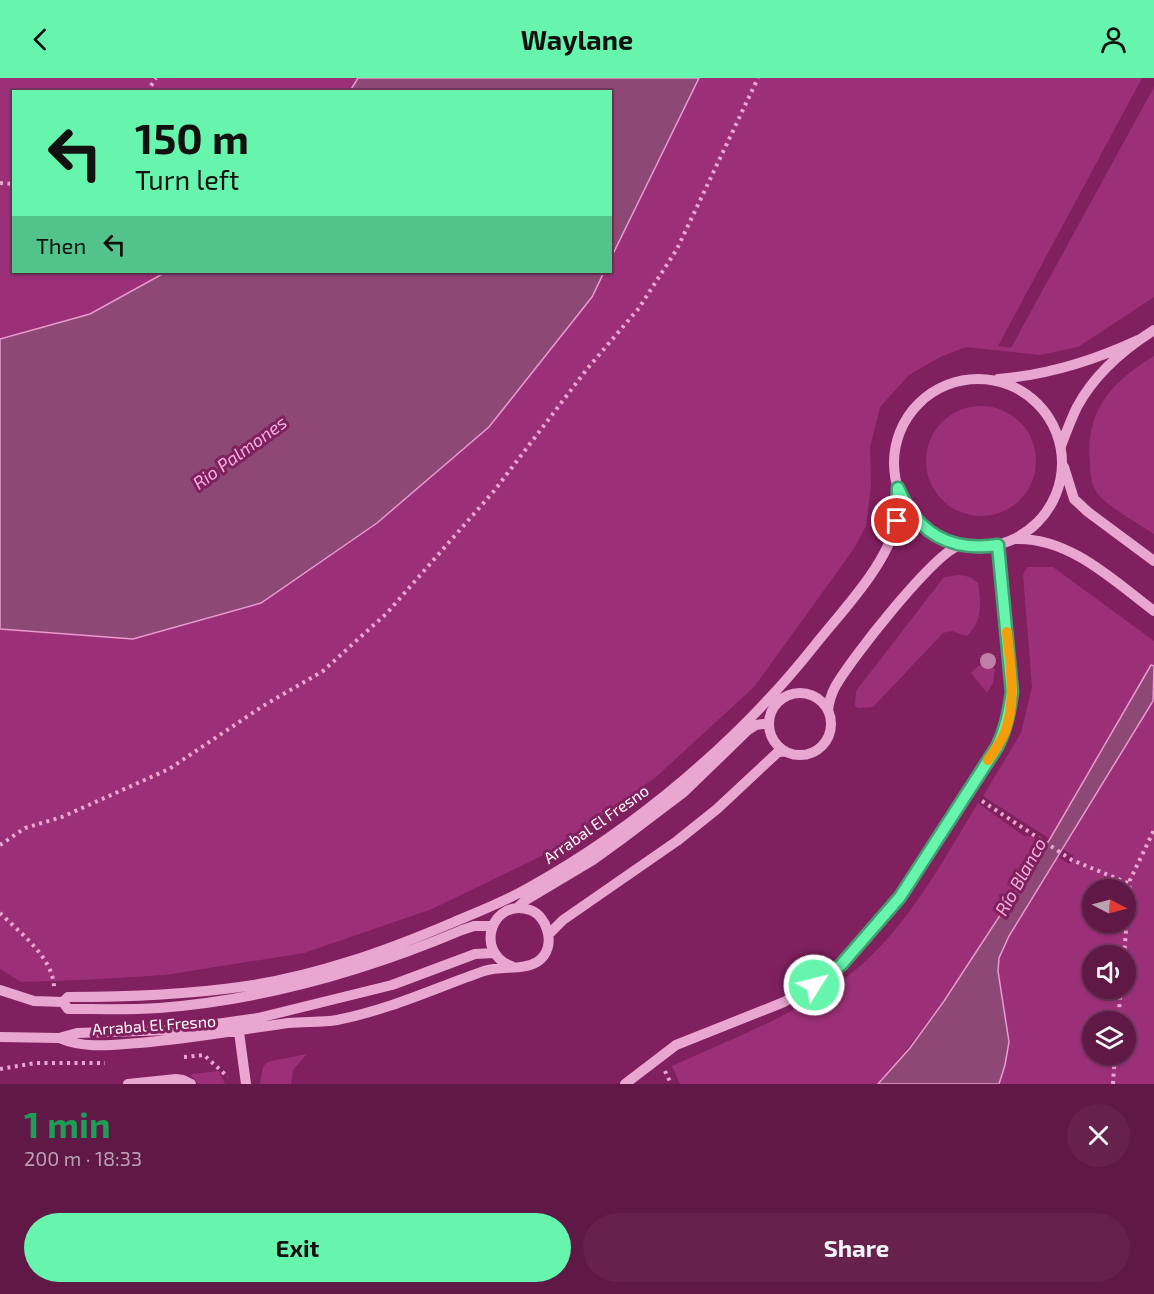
<!DOCTYPE html>
<html lang="en">
<head>
<meta charset="utf-8">
<style>
  :root { --surface:#601846; --page:#66214d; --text:#f1f3f6; --muted:#baa0b3; --line:#74375f; --accent:#67f5ae }
  body { margin:0; font-family:"Exo 2",sans-serif; background:var(--page); color:var(--text); height:100vh; display:flex; flex-direction:column; font-size:22px; white-space:nowrap }
  * { box-sizing:border-box; margin:0 }
  p { font-size:20px; color:var(--muted) }
  .icon { flex:none; width:33px; height:33px; fill:none; stroke:currentColor; stroke-width:2; stroke-linecap:round; stroke-linejoin:round }
  .map { position:relative; height:1006px; overflow:hidden }
  .side { display:flex; flex-direction:column; background:var(--surface); flex:1 }
  .side>* { flex:none }
  .banner { position:absolute; left:12px; top:12px; width:600px; height:183px; border-radius:0px; box-shadow:0 2px 4px #0004,0 0 0 2px var(--line); background:#67f5ae; color:#111; overflow:hidden }
  .needle { width:39px; rotate:96deg }
  .buttons { position:absolute; left:1082px; top:801px; display:grid; gap:12px }
  .buttons a { display:grid; place-items:center; width:54px; height:54px; border-radius:50%; background:var(--surface); box-shadow:0 2px 4px #0004,0 0 0 2px var(--line); font-size:30px }
  .pin { position:absolute; display:grid; place-items:center; width:51px; height:51px; color:#fff; margin:-26px; border:3px solid #fff; border-radius:50%; box-shadow:0 2px 6px #0007 }
  .me { position:absolute; width:66px; margin:-33px; rotate:54deg; stroke-linejoin:round; filter:drop-shadow(0 0 4px #0008) }
  .turn { display:flex; align-items:center; gap:21px; height:126px; padding:0 24px; font-size:27px }
  .turn .icon { width:78px; height:78px; stroke-width:2.5 }
  .turn b { display:block; font-size:42px; line-height:51px }
  .then { display:flex; align-items:center; height:57px; padding:0 24px; background:#0003; gap:12px; font-size:22px }
  .round { display:grid; place-items:center; flex:none; width:63px; height:63px; border-radius:32px; background:var(--page) }
  .headline { display:flex; align-items:center; justify-content:space-between; height:102px; padding:0 24px }
  h1 { font-size:36px; font-weight:700; line-height:45px; color:#1e9e55 }
  .button { display:flex; gap:12px; margin-top:auto; padding:12px 24px }
  .button a { flex:1; height:69px; border-radius:36px; background:var(--accent); color:#111; font-size:24px; font-weight:700; line-height:69px; text-align:center }
  .button a+a { background:var(--page); color:var(--text) }
  header { display:flex; justify-content:space-between; align-items:center; height:78px; padding:0 24px; background:var(--accent); color:#111; font-size:27px; font-weight:700 }
  .map>svg:first-child { display:block }
  .green { fill:#9c3078; fill-rule:evenodd }
  .water { fill:#8e4875; stroke:#e99acf; stroke-width:1.5 }
  .lines { fill:none; stroke-linecap:round; stroke-linejoin:round }
  .path { stroke:#e8a6d1; stroke-width:4; stroke-dasharray:3 4.5; stroke-linecap:butt }
  .minor { stroke:#e8a6d1; stroke-width:10 }
  .tree { fill:#c17ea9 }
  .route-casing { stroke:#439f71; stroke-width:15 }
  .route { stroke:#67f5ae; stroke-width:10 }
  .slow { stroke:#f59e0b; stroke-width:10 }
  .labels { text-anchor:middle; stroke-width:6; stroke-linejoin:round; paint-order:stroke }
  .street-label { font-size:16px; fill:#fff; stroke:#80205e }
  .water-label { font-size:18px; font-style:italic; fill:#efb1da; stroke:#80205e }
</style>
</head>
<body>
<header><svg class="icon" aria-label="back" viewBox="0 0 24 24"><path d="M15 5l-7 7 7 7"/></svg>Waylane<svg class="icon" aria-label="person" viewBox="0 0 24 24"><circle cx="12" cy="8" r="4"/><path d="M4 21q1-7 8-7t8 7"/></svg></header>
<div class="map">
<svg width="1154" height="1006" viewBox="0 0 1154 1006">
  <rect width="100%" height="100%" fill="#80205e"/>
  <path class="green" d="M0,0h358l-8,14h-336v180h152l-76,42 -90,25z
    M699,0h443l-144,268 13,2 143,-261v210l-76,50 -38,8 -74,-8 -26,10 -31,18 -29,32 -10,40 1,38 -5,41 -13,24 -99,137 -98,90 -102,73 -122,59 -128,44 -139,22 -84,5 -60,2 -21,-13v-340l133,10 128,-36 116,-80 112,-96 103,-130 12,-25h6l1,-14z
    M1154,278v178c-16,-11 -45,-26 -56,-40 -7,-9 -8,-21 -8,-31 -5,-53 22,-81 64,-107z
    M926 383a55 55 0 1 1 110 0a55 55 0 1 1-110 0Z
    M1028,489h25l101,74v25l-3,-1 -101,174 -67,-43 38,-63 11,-46 -9,-113z
    M960,497l10,2 8,6c3,20 5,38 -11,53l-15,-5 -9,2 -70,74 -15,1 -3,-2 1,-15 88,-114z
    M987,586l8,5 -2,14 -6,10 -16,-20 7,-7z
    M1154,621v385h-155c8,-23 8,-49 4,-73 -2,-16 -7,-33 -4,-50 5,-29 43,-78 59,-104l11,7 5,-8 -11,-7zM1092,812h33v32h-33zM1092,878h33v32h-33zM1092,944h33v32h-33z
    M978,725l46,33h7l14,9c-54,81 -103,166 -167,239h-198l-8,-18c64,-29 149,-61 199,-110 45,-44 75,-100 107,-153z
    M307,976l-14,16 -2,14h-31l3,-17 4,-5z
    M219,993l6,13h-27l-7,-8 1,-2z"/>
  <path class="water" d="M358,0h341l-88,180 -1,-166 -260,-1z
    M166,194h438l-12,25 -103,130 -112,96 -116,80 -128,36 -133,-10v-290l90,-25z
    M1151,587l3,1 -1,35 -144,235 -10,22 -1,13 11,71 -4,23 -6,19h-121l32,-36 34,-47 106,-162z"/>
  <g class="lines">
    <path class="path" d="M147,14l9,-14
      M0,105l14,1
      M982,723l90,59 58,24
      M0,767l25,-17 37,-11 107,-48 94,-63 60,-35 64,-58 107,-122 93,-122 52,-61 38,-59 81,-171
      M0,835c19,19 53,44 54,74
      M1124,878l6,-76 24,-50
      M1118,944l3,-34
      M184,979l20,-2 24,22
      M0,991l36,-6h69
      M665,993l6,13
      M1113,1006l2,-30"/>
    <path class="minor" d="M894 385a84 84 0 1 1 168 0a84 84 0 1 1-168 0Z
      M998,301c50,-4 95,-18 140,-39
      M1061,368c5,-13 10,-27 16,-39 17,-32 47,-58 77,-77
      M1064,389l10,32 14,13 66,49
      M1017,461c53,-1 96,41 137,72
      M769 646a31 31 0 1 1 62 0a31 31 0 1 1-62 0Z
      M828,632c1,-8 3,-15 7,-23 15,-27 98,-133 125,-142
      M517,830l9,-8 67,-40 29,-21 62,-47 64,-62 8,-5 13,-2
      M549,856l14,-14 114,-79 40,-32 60,-56 8,-2
      M0,912l34,11 29,1 5,-5c58,0 115,-2 172,-10 74,-10 146,-36 214,-65 26,-11 52,-21 76,-35 106,-59 210,-147 285,-242 27,-34 70,-78 81,-121 3,-11 1,-25 2,-36
      M63,924l5,7c30,0 61,1 91,-1 105,-8 206,-37 303,-78l12,-4h19
      M239,954l7,52
      M0,959l59,1 18,-5 96,-3 85,-12 134,-33 83,-31 19,-1
      M59,960c26,11 52,7 80,5 50,-4 99,-13 149,-20 16,-2 33,0 49,-3 52,-10 98,-32 147,-49 17,-6 38,0 53,-9 11,-7 14,-20 10,-32 -2,-8 -8,-17 -17,-20 -37,-13 -57,41 -19,56
      M128,1006l48,-5 7,1 8,4
      M625,1006l51,-39 108,-43 44,-26 13,-11 59,-69 69,-104 36,-60 7,-40 -14,-147"/>
  </g>
  <circle class="tree" cx="988" cy="583" r="8"/>
  <g class="lines">
    <g class="route-casing">
      <path id="route" d="M814,907l27,-20 59,-68 97,-150c9,-18 12,-35 15,-55l-14,-147c-49,7 -81,-12 -100,-57l-1,33"/>
    </g>
    <use href="#route" class="route"/>
    <path class="slow" d="M988,682c6,-9 13,-18 17,-28 12,-32 5,-67 2,-100"/>
  </g>
  <g class="labels">
    <g class="street-label">
      <text transform="translate(596 746) rotate(-35)" y="6">Arrabal El Fresno</text>
      <text transform="translate(154 947) rotate(-4)" y="6">Arrabal El Fresno</text>
    </g>
    <g class="water-label">
      <text transform="translate(240 375) rotate(-36)" y="6">Rio Palmones</text>
      <text transform="translate(1021 799) rotate(-61)" y="6">Río Blanco</text>
    </g>
  </g>
</svg>
<div class="buttons">
<a><svg class="needle" viewBox="-14 -14 28 28"><path d="M0-13l5 13h-10z" fill="#e53935"/><path d="M0 13l5-13h-10z" fill="#baa0b3"/></svg></a>
<a><svg class="icon" aria-label="sound" viewBox="0 0 24 24"><path d="M4 9h4l5-4v14l-5-4H4zM17 9q2 3 0 6"/></svg></a>
<a><svg class="icon" aria-label="layers" viewBox="0 0 24 24"><path d="M12 4l9 5-9 5-9-5zM3 14l9 5 9-5"/></svg></a>
</div>
<div class="pin" style="left:897px;top:443px;background:#d93025"><svg class="icon" aria-label="arrive" viewBox="0 0 24 24"><path d="M6 21V4h12l-3 4 3 4H6"/></svg></div>
<svg class="me" style="left:814px;top:907px" viewBox="-20 -20 40 40"><circle r="17" fill="#67f5ae" stroke="#fff" stroke-width="3"/><path d="M0-11L8 9 0 5-8 9z" fill="#fff"/></svg>
<div class="banner">
<div class="turn"><svg class="icon" aria-label="left" viewBox="0 0 24 24"><path d="M17 20v-9H6M10 6l-5 5 5 5"/></svg><div><b>150 m</b>Turn left</div></div>
<div class="then">Then<svg class="icon" aria-label="left" viewBox="0 0 24 24"><path d="M17 20v-9H6M10 6l-5 5 5 5"/></svg></div>
</div>
</div>
<section class="side">
<div class="headline"><div><h1>1 min</h1><p>200 m · 18:33</p></div><a class="round"><svg class="icon" aria-label="close" viewBox="0 0 24 24"><path d="M6 6l12 12M18 6L6 18"/></svg></a></div>
<div class="button"><a>Exit</a><a>Share</a></div>
</section>
</body>
</html>
